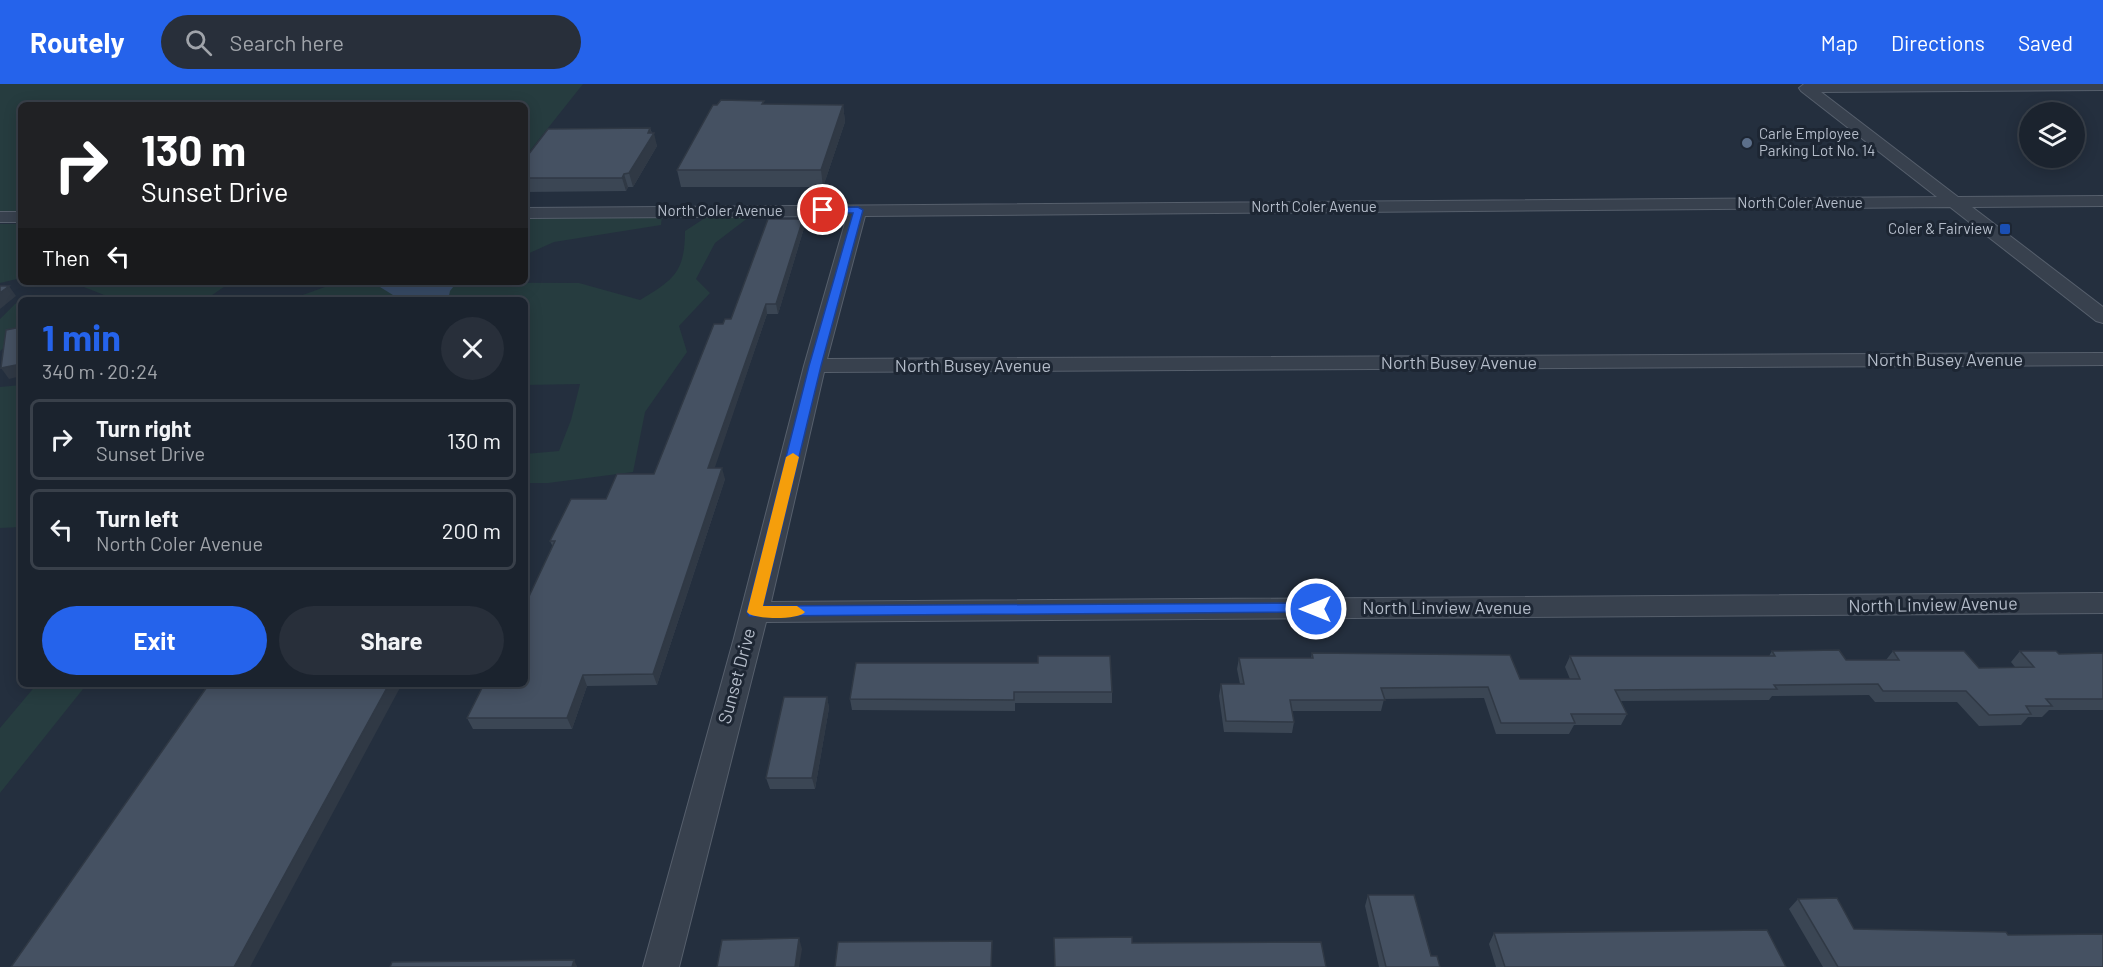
<!DOCTYPE html>
<html lang="en">
<head>
<meta charset="utf-8">
<style>
  :root { --surface:#1b232e; --page:#282f3a; --text:#f1f3f6; --muted:#a0a4aa; --line:#39404a; --accent:#2563eb }
  body { margin:0; font-family:Barlow,sans-serif; background:var(--page); color:var(--text); height:100vh; display:flex; flex-direction:column; font-size:22px; white-space:nowrap }
  * { box-sizing:border-box; margin:0 }
  p { font-size:20px; color:var(--muted) }
  .icon { flex:none; width:33px; height:33px; fill:none; stroke:currentColor; stroke-width:2; stroke-linecap:round; stroke-linejoin:round }
  .map { position:relative; flex:1; overflow:hidden }
  .side { position:absolute; left:18px; top:213px; width:510px; height:390px; display:flex; flex-direction:column; background:var(--surface); border-radius:9px; box-shadow:0 3px 15px #0003,0 0 0 2px var(--line) }
  .side>* { flex:none }
  .hud { position:absolute; left:18px; top:18px; width:510px; height:183px; border-radius:9px; box-shadow:0 3px 15px #0003,0 0 0 2px var(--line); background:#202124; color:#fff; overflow:hidden }
  .buttons { position:absolute; left:2019px; top:18px; display:grid; gap:12px }
  .buttons a { display:grid; place-items:center; width:66px; height:66px; border-radius:50%; background:var(--surface); box-shadow:0 3px 15px #0003,0 0 0 2px var(--line); font-size:30px }
  .pin { position:absolute; display:grid; place-items:center; width:51px; height:51px; color:#fff; margin:-26px; border:3px solid #fff; border-radius:50%; box-shadow:0 2px 6px #0007 }
  .me { position:absolute; width:66px; margin:-33px; rotate:270deg; stroke-linejoin:round; filter:drop-shadow(0 0 4px #0008) }
  .turn { display:flex; align-items:center; gap:21px; height:126px; padding:0 24px; font-size:27px }
  .turn .icon { width:78px; height:78px; stroke-width:2.5 }
  .turn b { display:block; font-size:42px; line-height:51px }
  .then { display:flex; align-items:center; height:57px; padding:0 24px; background:#0003; gap:12px; font-size:22px }
  .round { display:grid; place-items:center; flex:none; width:63px; height:63px; border-radius:32px; background:var(--page) }
  .overview { display:flex; align-items:center; justify-content:space-between; height:102px; padding:0 24px }
  h1 { font-size:36px; font-weight:700; line-height:45px; color:var(--accent) }
  .action { display:flex; gap:12px; margin-top:auto; padding:12px 24px }
  .action a { flex:1; height:69px; border-radius:36px; background:var(--accent); color:#fff; font-size:24px; font-weight:700; line-height:69px; text-align:center }
  .action a+a { background:var(--page); color:var(--text) }
  ul { padding:0; list-style:none }
  li { display:flex; align-items:center; gap:18px; height:81px; margin:0 12px 9px; padding:0 12px; border:3px solid var(--line); border-radius:9px }
  li div { flex:1 }
  li b { display:block; font-size:22px }
  li em { font-style:normal }
  header { display:flex; align-items:center; gap:36px; box-sizing:border-box; height:84px; padding:0 30px; background:var(--accent); color:#fff }
  header strong { font-size:28px }
  nav { display:flex; gap:33px; margin-inline-start:auto; font-size:21px }
  .search { width:420px; height:54px; background:var(--page); display:flex; align-items:center; gap:15px; box-sizing:border-box; padding:0 21px; border-radius:33px; color:var(--muted); font-size:22px }
  .map>svg:first-child { display:block }
  .green { fill:#263c3f }
  .water { fill:#394c67 }
  .lines { fill:none; stroke-linecap:round; stroke-linejoin:round }
  .street-casing { stroke:#565f6c; stroke-width:2 }
  .street { fill:#38414e; fill-rule:evenodd }
  .wall { fill:#3b4654 }
  .shaded-wall { fill:#303945 }
  .building { fill:#455162; stroke:#303945; stroke-width:1.5 }
  .route { fill:#2563eb; stroke:#184099; stroke-width:1.5 }
  .slow { fill:#f59e0b }
  .service-dot { fill:#5c6f8a; stroke:#1d2633; stroke-width:2 }
  .transit-dot { fill:#1a4fb4; stroke:#1d2633; stroke-width:2 }
  .labels { text-anchor:middle; stroke-width:6; stroke-linejoin:round; paint-order:stroke }
  .far-poi-label { font-size:15px; fill:#b4bcc9; stroke:#1d2633; text-anchor:start }
  .far-street-label { font-size:15px; fill:#b4bcc9; stroke:#1d2633 }
  .street-label { font-size:18px; fill:#b4bcc9; stroke:#1d2633 }
</style>
</head>
<body>
<header>
<strong>Routely</strong>
<div class="search"><svg class="icon" aria-label="search" viewBox="0 0 24 24"><circle cx="10" cy="10" r="6"/><path d="M15 15l6 6"/></svg>Search here</div>
<nav><a>Map</a><a>Directions</a><a>Saved</a></nav>
</header>
<div class="map">
<svg width="2103" height="883" viewBox="0 0 2103 883">
  <rect width="100%" height="100%" fill="#242f3e"/>
  <path class="green" d="M0,0h583l-58,73v-52h-504v112h-21z
    M662,132l-1,9 -107,17 -29,13v-38z
    M749,133l-34,26 -19,36 14,14 -31,33 8,26 -42,60 -12,60 -85,11h-23v-29l34,-3 12,-31 9,-36 -55,1v-85h-236l44,-16 -1,-2 247,1 61,17c33,-20 45,-27 45,-69l20,-13z
    M0,140h21v54l-21,5z
    M71,198h160l-26,18h-88z
    M21,218v32l-21,17v-32l15,-15z
    M21,301v142l-21,1v-141z
    M37,600h50l-87,109v-65z"/>
  <path class="water" d="M372,198h85l-7,9 -2,9h-47z"/>
  <g class="lines">
    <g class="street-casing">
      <path id="street" d="M1804,0h299v6l-282,2 137,105 145,-1v10l-131,1 131,100v16l-7,-2 -146,-114 -1085,9 -38,143 1276,-6v12l-1279,7 -53,230 1332,-9v20l-1337,9 -87,345h-36l91,-329 70,-272 43,-150 -322,2v-10l1412,-11 -136,-106 -2,-3z
        M0,128h21v10h-21z"/>
    </g>
    <use href="#street" class="street"/>
  </g>
  <path class="wall" d="M764,20l79,1 2,17 -22,65h-142l-4,-17z
    M650,44l7,18 -24,41h-5l-2,4 -101,1v-33z
    M804,144l-26,86h-11l-53,154 11,11 -68,206 -70,1 -15,43h-99l-6,-11 58,-34 28,-137 -3,-6 56,-42 48,-25 69,-150 8,-5z
    M1772,567l74,9h40l7,-9 86,17 36,-1 -4,-5 9,-11 39,3 44,-1v57h-54l-7,7h-14l-7,8 -42,1 -22,-24h-82l-6,-7 -97,1 -3,4 -148,1 6,13 -6,11h-47l-5,9h-73l-12,-36 -100,1 -3,12h-89l2,11 -2,11 -68,-1 -5,-36 2,-12h19l-3,-15 2,-11h72l1,-5 208,26h50l-5,-12 5,-11h199z
    M856,579l256,29v11h-97v8l-163,-1 -2,-11z
    M827,613l2,11 -14,81h-45l-4,-11z
    M1368,811l63,61 9,11h-61l-14,-61z
    M1798,815l56,30 154,6 95,32h-280l-34,-58z
    M1494,849l292,34h-290l-7,-23z"/>
  <path class="shaded-wall" d="M843,21l2,17 -22,65 -2,-17z
    M650,44l2,8 2,-3 3,13 -24,41 -4,-14z
    M624,90l4,13 -2,4 -4,-13z
    M803,135l1,9 -26,86 -2,-10z
    M9,202l7,10 -16,13v-16z
    M766,220l1,10 -56,165 -3,-11z
    M21,280v12l-12,3 -8,-11z
    M722,384l3,11 -68,206 -4,-11z
    M583,591l4,11 -15,43 -5,-11z
    M389,600h13l-152,283h-16z
    M827,613l2,11 -14,81 -3,-11z
    M799,854l3,11 -3,18h-4z
    M574,876l3,6v1h-5z"/>
  <path class="building" d="M721,16l43,1 -2,3 81,1 -22,65h-144l36,-65h4z
    M650,44l-2,5h6l-25,40 -5,1 -2,4h-97v-19l23,-30z
    M768,135h35l-27,85h-10l-58,164h14l-69,206 -70,1 -16,43h-100l17,-34h41v-79l30,-64h-5l21,-42h35l11,-25h37l60,-150h9l2,-5h6z
    M0,202h9l-9,7z
    M21,243v37l-20,4 5,-38z
    M1839,566l7,10h53l-6,-9h71l15,17 55,-1 -14,-16h36l3,3 44,-1v46h-57l6,7h-26l5,8 -42,1 -23,-24h-83l-5,-7 -104,1 3,4 -162,1 12,24h-56l4,9h-74l-13,-36 -107,1 4,12h-95l4,22 -68,-1 -5,-37h23l-5,-26h74l-1,-5 198,2 10,24h60l-10,-23h205l-3,-5z
    M1038,572h72l2,36h-98v8l-164,-1 6,-36h182z
    M209,600h180l-155,283h-223z
    M784,613h43l-15,81h-46z
    M1368,811h46l17,61h6l3,11h-54z
    M1837,814l17,31 152,3 2,3 95,-1v33h-265l-40,-68z
    M1767,846l19,37h-281l-11,-34z
    M1132,853v6l189,-1 5,25h-271l-1,-29z
    M799,854l-4,29h-78l5,-27z
    M992,857l-1,26h-156l3,-25z
    M574,876l-2,7h-182l2,-5z"/>
  <path class="route" d="M858,123l5,3 -42,156 -58,240 553,-3 5,2 2,4 -2,3 -572,4 -2,-4 62,-246 44,-153h-30l-5,-3 5,-2z"/>
  <path class="slow" d="M793,369l6,4 -36,149h34l8,6c-6,8 -52,8 -58,0l39,-155z"/>
  <circle class="service-dot" cx="1747" cy="59" r="6"/>
  <rect class="transit-dot" x="1999" y="139" width="12" height="12" rx="3"/>
  <g class="labels">
    <g class="far-poi-label">
      <text x="1759" y="55">Carle Employee<tspan x="1759" dy="17">Parking Lot No. 14</tspan></text>
      <text x="1993" y="150" text-anchor="end">Coler &amp; Fairview</text>
    </g>
    <g class="far-street-label">
      <text x="1800" y="124">North Coler Avenue</text>
      <text x="1314" y="128">North Coler Avenue</text>
      <text x="720" y="132">North Coler Avenue</text>
    </g>
    <g class="street-label">
      <text x="1945" y="282">North Busey Avenue</text>
      <text x="1459" y="285">North Busey Avenue</text>
      <text x="973" y="288">North Busey Avenue</text>
      <text transform="translate(1933 521) rotate(-1)" y="6">North Linview Avenue</text>
      <text x="1447" y="530">North Linview Avenue</text>
      <text transform="translate(737 592) rotate(-75)" y="6">Sunset Drive</text>
    </g>
  </g>
</svg>
<div class="buttons">
<a><svg class="icon" aria-label="layers" viewBox="0 0 24 24"><path d="M12 4l9 5-9 5-9-5zM3 14l9 5 9-5"/></svg></a>
</div>
<div class="pin" style="left:823px;top:126px;background:#d93025"><svg class="icon" aria-label="arrive" viewBox="0 0 24 24"><path d="M6 21V4h12l-3 4 3 4H6"/></svg></div>
<svg class="me" style="left:1316px;top:525px" viewBox="-20 -20 40 40"><circle r="17" fill="#2563eb" stroke="#fff" stroke-width="3"/><path d="M0-11L8 9 0 5-8 9z" fill="#fff"/></svg>
<div class="hud">
<div class="turn"><svg class="icon" aria-label="right" viewBox="0 0 24 24"><path d="M7 20v-9h11M14 6l5 5-5 5"/></svg><div><b>130 m</b>Sunset Drive</div></div>
<div class="then">Then<svg class="icon" aria-label="left" viewBox="0 0 24 24"><path d="M17 20v-9H6M10 6l-5 5 5 5"/></svg></div>
</div>
<section class="side">
<div class="overview"><div><h1>1 min</h1><p>340 m · 20:24</p></div><a class="round"><svg class="icon" aria-label="close" viewBox="0 0 24 24"><path d="M6 6l12 12M18 6L6 18"/></svg></a></div>
<ul>
<li><svg class="icon" aria-label="right" viewBox="0 0 24 24"><path d="M7 20v-9h11M14 6l5 5-5 5"/></svg><div><b>Turn right</b><p>Sunset Drive</p></div><em>130 m</em></li>
<li><svg class="icon" aria-label="left" viewBox="0 0 24 24"><path d="M17 20v-9H6M10 6l-5 5 5 5"/></svg><div><b>Turn left</b><p>North Coler Avenue</p></div><em>200 m</em></li>
</ul>
<div class="action"><a>Exit</a><a>Share</a></div>
</section>
</div>
</body>
</html>
